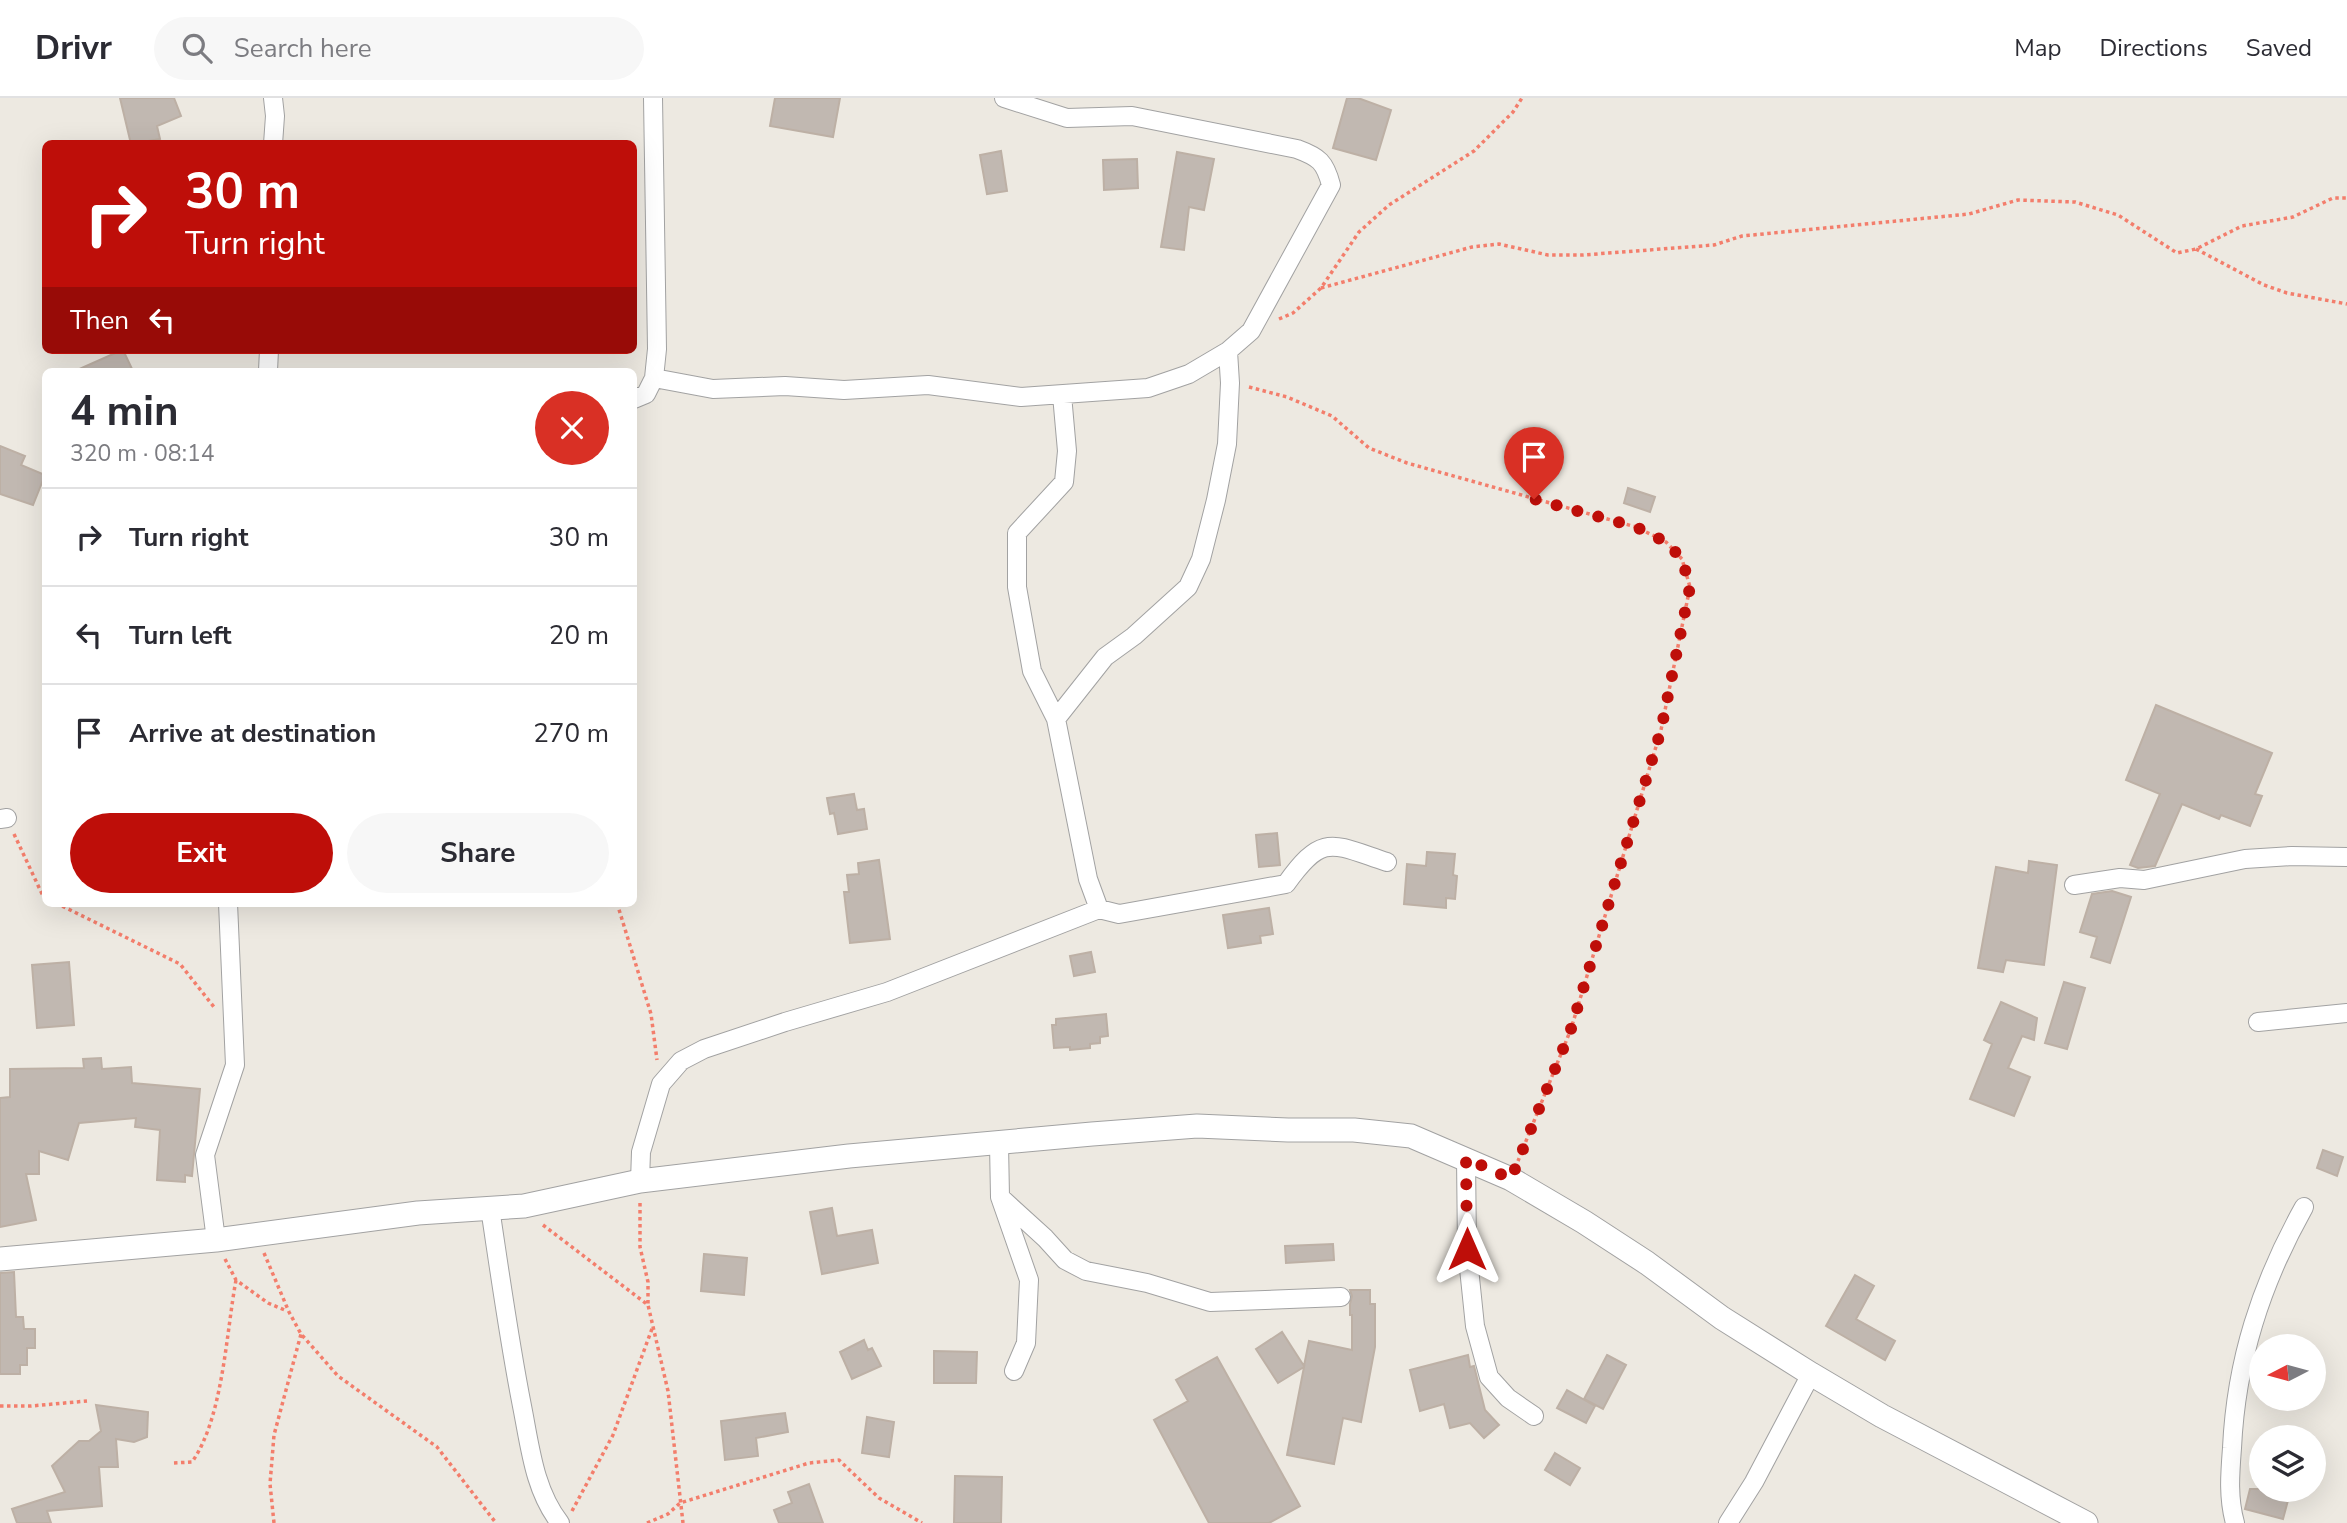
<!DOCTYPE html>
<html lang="en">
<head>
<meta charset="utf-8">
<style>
  :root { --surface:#fff; --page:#f7f7f7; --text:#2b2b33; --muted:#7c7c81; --line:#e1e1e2; --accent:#be0e09 }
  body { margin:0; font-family:"Nunito Sans",sans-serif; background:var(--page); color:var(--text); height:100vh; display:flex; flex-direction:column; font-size:26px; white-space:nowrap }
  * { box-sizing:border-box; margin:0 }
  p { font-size:23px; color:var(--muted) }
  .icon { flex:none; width:38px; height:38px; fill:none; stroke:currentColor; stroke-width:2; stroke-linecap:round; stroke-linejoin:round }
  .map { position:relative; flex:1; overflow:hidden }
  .drawer { position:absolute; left:42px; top:270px; width:595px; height:539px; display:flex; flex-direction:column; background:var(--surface); border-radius:10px; box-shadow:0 7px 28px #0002 }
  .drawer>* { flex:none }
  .guide { position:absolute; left:42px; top:42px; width:595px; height:214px; border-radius:10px; box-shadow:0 7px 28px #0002; background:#be0e09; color:#fff; overflow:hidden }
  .needle { width:46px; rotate:264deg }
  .controls { position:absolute; left:2249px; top:1236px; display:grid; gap:14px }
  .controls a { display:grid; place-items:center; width:77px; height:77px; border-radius:50%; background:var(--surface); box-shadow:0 7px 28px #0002; font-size:35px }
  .pin { position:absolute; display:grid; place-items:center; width:60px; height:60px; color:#fff; margin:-72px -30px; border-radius:50% 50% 50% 0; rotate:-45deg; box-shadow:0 0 7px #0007 }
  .pin .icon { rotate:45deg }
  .me { position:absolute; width:77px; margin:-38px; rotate:0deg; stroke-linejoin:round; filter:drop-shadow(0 0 5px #0008) }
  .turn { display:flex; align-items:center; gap:24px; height:147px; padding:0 28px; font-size:32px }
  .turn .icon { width:91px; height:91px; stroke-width:2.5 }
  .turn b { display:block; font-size:49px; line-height:60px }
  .then { display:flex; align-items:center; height:66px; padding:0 28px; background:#0003; gap:14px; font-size:26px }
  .round { display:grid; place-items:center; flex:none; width:74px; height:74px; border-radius:37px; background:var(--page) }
  .summary { display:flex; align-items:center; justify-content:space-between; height:119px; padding:0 28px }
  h1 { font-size:42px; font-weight:700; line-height:52px }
  .primary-button { display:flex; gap:14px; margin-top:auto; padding:14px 28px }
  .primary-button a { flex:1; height:80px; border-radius:42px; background:var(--accent); color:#fff; font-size:28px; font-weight:700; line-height:80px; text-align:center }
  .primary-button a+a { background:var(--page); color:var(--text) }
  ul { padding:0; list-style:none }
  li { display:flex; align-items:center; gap:21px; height:98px; padding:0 28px; border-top:2px solid var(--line) }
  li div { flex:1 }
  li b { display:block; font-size:26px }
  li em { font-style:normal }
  header { display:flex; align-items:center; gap:42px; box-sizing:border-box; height:98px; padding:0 35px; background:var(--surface); border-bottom:2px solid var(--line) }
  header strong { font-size:33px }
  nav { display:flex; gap:38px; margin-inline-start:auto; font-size:24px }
  .search { width:490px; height:63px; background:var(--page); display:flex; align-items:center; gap:18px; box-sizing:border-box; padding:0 24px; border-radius:38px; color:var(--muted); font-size:26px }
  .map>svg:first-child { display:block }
  .building { fill:#c1b8b1; stroke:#bdb0a5; stroke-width:2 }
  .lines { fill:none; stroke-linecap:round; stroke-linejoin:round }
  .minor-casing { stroke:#a2a2a2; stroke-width:20 }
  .tertiary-casing { stroke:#a2a2a2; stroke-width:25 }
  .path { stroke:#f37e6c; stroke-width:3.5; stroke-dasharray:3.5 3.5; stroke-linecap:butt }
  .minor { stroke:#fff; stroke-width:18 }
  .tertiary { stroke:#fff; stroke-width:23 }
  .route { stroke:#be0e09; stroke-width:12; stroke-dasharray:0 21.6 }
</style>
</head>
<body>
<header>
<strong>Drivr</strong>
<div class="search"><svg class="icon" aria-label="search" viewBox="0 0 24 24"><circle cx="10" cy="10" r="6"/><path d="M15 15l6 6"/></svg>Search here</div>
<nav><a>Map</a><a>Directions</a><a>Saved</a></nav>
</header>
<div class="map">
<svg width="2347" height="1425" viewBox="0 0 2347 1425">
  <rect width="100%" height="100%" fill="#ede9e1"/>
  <path class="building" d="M120,0h54l7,18 -24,10 3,13 -29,5z
    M775,0h65l-7,39 -63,-11z
    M1347,0h11l33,12 -15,50 -43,-12z
    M1001,53l6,40 -20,3 -7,-39z
    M1177,54l37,7 -10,51 -15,-3 -5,43 -23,-3z
    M1137,61l1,29 -34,2 -1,-30z
    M123,252l10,21h-58l47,-21z
    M0,348l25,10 -4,9 24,10 -12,30 -33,-11z
    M1628,390l27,9 -5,15 -26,-9z
    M2156,607l116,48 -17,41 7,2 -12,30 -29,-11 -2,4 -37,-15 -27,62 -17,2 -8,-3 30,-71 -34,-14z
    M854,696l3,16 7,-1 3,20 -29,5 -4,-21 -4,1 -3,-16z
    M1277,735l3,32 -21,2 -3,-32z
    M1427,754l28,2 -2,21 4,1 -2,23 -9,-1v10l-42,-4 3,-40 19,2z
    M879,762l11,79 -40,4 -6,-51h5l-2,-17 12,-1 -1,-11z
    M2029,763l28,4 -13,100 -38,-5 -3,12 -25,-4 18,-101 32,6z
    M2112,793l19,6 -21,66 -19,-6 6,-20 -17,-5 12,-38z
    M1269,810l4,26 -13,2 1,7 -33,5 -5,-33z
    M1091,854l4,20 -21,4 -4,-20z
    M69,864l5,63 -37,3 -5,-63z
    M2064,884l21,6 -18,61 -22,-6z
    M2001,904l36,16 -3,22 -12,-4 -14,32 22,9 -16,39 -44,-17 22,-55 -8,-4z
    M1106,916l2,22 -8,1v6l-10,1v4l-20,2v-3l-16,1 -2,-23h4v-6z
    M101,960l1,11 29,-2 1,16 68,6 -8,87 -7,-1v7l-28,-2 3,-50 -25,-3 1,-9 -57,5 -11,37 -29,-9v23h-13l10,46 -36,7v-129l10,-1v-28l74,-1 -1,-9z
    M2323,1052l20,7 -6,19 -20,-8z
    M832,1110l5,28 35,-6 6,33 -56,11 -12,-62z
    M1333,1146l1,16 -48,3 -1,-17z
    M704,1156l43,4 -3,37 -43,-4z
    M14,1174l2,45h7l1,12h11v19h-8v17h-7v9h-20v-101z
    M1855,1177l19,11 -18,33 39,22 -10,19 -59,-34z
    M1350,1192h20v14h5v43l-14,75 -18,-4 -9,46 -47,-9 17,-88 -26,16 -22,-34 26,-17 22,34 5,-25 43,9v-35h-2v-11l2,-8z
    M864,1242l4,10 4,-2 9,18 -29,13 -12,-27z
    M934,1253l43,1 -1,31h-42z
    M1468,1257l2,12 4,-1 11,44 14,15 -15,13 -14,-15 -20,5 -6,-24 -24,7 -10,-41z
    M1607,1257l19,10 -23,44 -19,-10z
    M1217,1259l83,149 -31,17h-60l-55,-103 34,-19 -12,-21z
    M1567,1292l28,16 -9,17 -29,-15z
    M96,1307l52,7 -1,25 -13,5 -18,-3 2,28h-19l3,39 -55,5 4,12h-34l-5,-14 53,-17 -13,-26 27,-25h10l12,-10z
    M785,1315l3,19 -32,6 2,18 -33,4 -4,-39z
    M867,1319l27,5 -5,35 -27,-4z
    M1555,1355l25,15 -10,17 -25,-15z
    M955,1378l47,1 -1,46h-47z
    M809,1386l14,39h-44l-5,-13 18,-7 -4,-11z
    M2250,1391h41l-8,30 -38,-10z"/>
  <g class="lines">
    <g class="minor-casing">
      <path id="minor" d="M273,0l2,18 -2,28
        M1228,253l2,32 -3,61 -11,56 -15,59 -13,28 -54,49 -29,21 -49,62 32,160 11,30 20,5 167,-30c37,-52 46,-40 101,-22
        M268,273l1,-21
        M654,280l59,11 72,-3 59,4 84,-5 93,12 127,-9 41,-14 39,-23 23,-20 80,-146c-6,-23 -12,-28 -34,-36l-165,-33 -65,2 -63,-20
        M634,301l12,-5 8,-16 3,-29 -4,-251
        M1056,621l-24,-48 -15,-84v-54l47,-51 3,-31 -5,-56
        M0,721l7,-1
        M2074,787l46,-7 24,2 101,-21 47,-3 55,1
        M2258,924l89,-9
        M999,1046l1,53 29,83 -3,63 -12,28
        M1466,1060l1,91 8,77 14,51 19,21 26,18
        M640,1083l1,-29 20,-68 20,-23 23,-12 81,-27 102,-30 212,-83
        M1000,1099l45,41 20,22 21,11 61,12 63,19 131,-5
        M490,1110c10,66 19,132 32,198 8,40 12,84 38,117
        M216,1142l-11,-85 30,-90 -7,-162
        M1728,1425l26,-41 57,-108
        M2235,1425c-7,-25 -5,-49 -3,-75 4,-87 29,-164 72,-241"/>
    </g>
    <g class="tertiary-casing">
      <path id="tertiary" d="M0,1161l216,-19 202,-27 106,-7 116,-25 209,-25 243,-22 105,-8 91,4h66l57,6 100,43 73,43 63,41 75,55 89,56 71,42 204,107"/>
    </g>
    <path class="path" d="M2196,151l68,36 23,8 60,11
      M1321,190l151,-41 27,-3 49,11h35l131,-10 28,-9 227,-22 49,-14 57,2 43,13 59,38 19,-4 46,-23 51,-9 40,-19h14
      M1279,221l14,-6 28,-25 38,-56 30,-27 85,-54 39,-39 9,-14
      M1249,289l38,10 45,19 37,32 38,15 229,64 30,15 16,17 8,28 -29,143 -90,299 -53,132
      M14,736l29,62 3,2
      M56,805l124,61 34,43
      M617,805l34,111 6,46
      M640,1105v44l8,35v23
      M543,1127l105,80 20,86 15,132
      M264,1155l25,59 12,22 37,42 99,71 59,76
      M225,1161l11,21 32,23 19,8
      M0,1308h31l56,-5
      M174,1365l18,-1c31,-44 34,-128 44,-182
      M572,1413l41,-76 40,-109
      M274,1425l-4,-39 4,-49 27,-101
      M647,1425l21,-9 12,-11 129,-40 30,-3 40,38 43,25"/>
    <use href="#minor" class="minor"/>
    <use href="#tertiary" class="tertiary"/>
  </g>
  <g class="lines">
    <path class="route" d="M1467,1151l-1,-91 45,21 60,-150 90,-299 29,-143 -8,-28 -16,-17 -30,-15 -102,-28"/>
  </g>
</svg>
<div class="controls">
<a><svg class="needle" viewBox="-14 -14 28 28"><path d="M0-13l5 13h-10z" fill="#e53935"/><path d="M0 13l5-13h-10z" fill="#7c7c81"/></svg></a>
<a><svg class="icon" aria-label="layers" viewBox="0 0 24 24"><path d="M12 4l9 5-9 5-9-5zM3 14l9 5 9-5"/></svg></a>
</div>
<div class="pin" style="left:1534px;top:401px;background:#d93025"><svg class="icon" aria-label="arrive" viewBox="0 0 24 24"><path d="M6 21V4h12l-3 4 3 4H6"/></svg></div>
<svg class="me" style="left:1467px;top:1151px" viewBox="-20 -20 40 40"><path d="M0-17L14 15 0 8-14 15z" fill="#be0e09" stroke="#fff" stroke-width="4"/></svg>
<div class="guide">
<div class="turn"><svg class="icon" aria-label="right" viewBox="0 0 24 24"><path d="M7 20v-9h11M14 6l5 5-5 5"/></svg><div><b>30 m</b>Turn right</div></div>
<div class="then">Then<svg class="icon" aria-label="left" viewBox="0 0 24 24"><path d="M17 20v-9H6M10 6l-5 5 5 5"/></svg></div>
</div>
<section class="drawer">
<div class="summary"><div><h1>4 min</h1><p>320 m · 08:14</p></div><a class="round" style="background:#d93025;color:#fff"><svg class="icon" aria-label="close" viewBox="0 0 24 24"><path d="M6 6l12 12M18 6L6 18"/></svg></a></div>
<ul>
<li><svg class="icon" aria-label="right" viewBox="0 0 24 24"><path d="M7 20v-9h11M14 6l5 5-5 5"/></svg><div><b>Turn right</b></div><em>30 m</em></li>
<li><svg class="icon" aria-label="left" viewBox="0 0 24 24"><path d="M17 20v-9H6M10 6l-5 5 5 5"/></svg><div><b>Turn left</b></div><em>20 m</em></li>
<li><svg class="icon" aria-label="arrive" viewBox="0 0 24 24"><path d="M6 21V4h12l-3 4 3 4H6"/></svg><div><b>Arrive at destination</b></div><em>270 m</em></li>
</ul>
<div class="primary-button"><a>Exit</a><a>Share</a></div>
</section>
</div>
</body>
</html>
